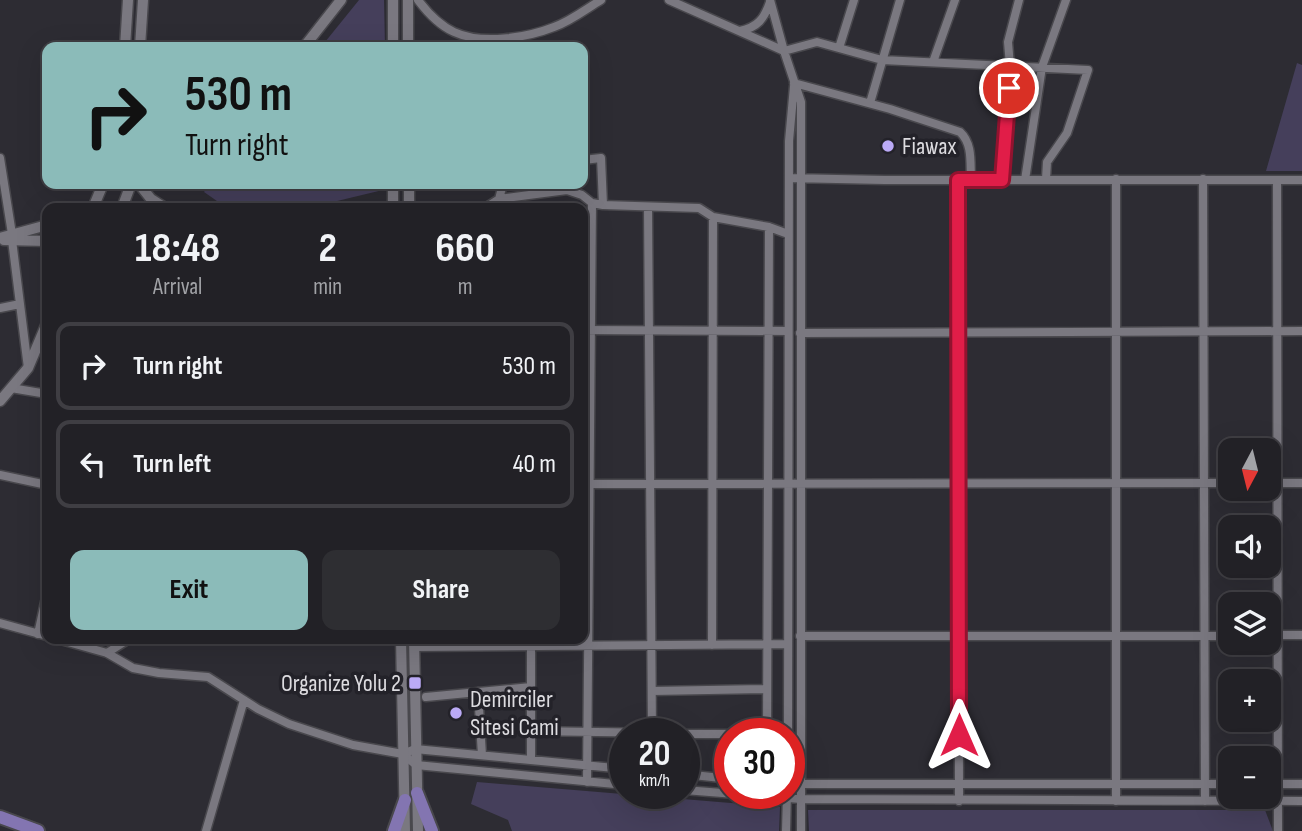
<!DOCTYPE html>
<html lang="en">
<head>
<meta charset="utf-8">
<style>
  :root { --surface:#222126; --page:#2e2e32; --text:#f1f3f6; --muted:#a2a3a7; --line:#3f3e43; --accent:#8bbbb9 }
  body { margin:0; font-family:"Sofia Sans Condensed",sans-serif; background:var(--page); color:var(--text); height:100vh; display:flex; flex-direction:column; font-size:26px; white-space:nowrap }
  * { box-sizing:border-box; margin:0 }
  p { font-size:23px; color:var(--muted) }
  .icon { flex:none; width:38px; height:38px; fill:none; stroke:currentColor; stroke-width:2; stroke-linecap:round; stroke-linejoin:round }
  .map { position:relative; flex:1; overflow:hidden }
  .details { position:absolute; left:42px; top:203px; width:546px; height:441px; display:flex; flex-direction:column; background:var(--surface); border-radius:14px; box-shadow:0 7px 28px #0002,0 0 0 2px var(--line) }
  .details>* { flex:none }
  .hud { position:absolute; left:42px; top:42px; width:546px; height:147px; border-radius:14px; box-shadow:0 7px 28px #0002,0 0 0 2px var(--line); background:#8bbbb9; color:#111; overflow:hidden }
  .needle { width:46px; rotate:187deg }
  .controls { position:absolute; left:1218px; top:438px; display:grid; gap:14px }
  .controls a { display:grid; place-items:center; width:63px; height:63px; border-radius:14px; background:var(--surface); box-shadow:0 7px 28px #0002,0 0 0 2px var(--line); font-size:35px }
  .speed { position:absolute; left:609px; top:718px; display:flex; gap:14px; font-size:35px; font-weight:700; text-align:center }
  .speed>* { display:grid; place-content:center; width:91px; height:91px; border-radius:50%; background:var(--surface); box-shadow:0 7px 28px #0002,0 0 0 2px var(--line); line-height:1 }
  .speed small { font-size:18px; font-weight:400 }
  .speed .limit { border:10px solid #d22; background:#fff; color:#111 }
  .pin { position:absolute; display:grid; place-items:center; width:60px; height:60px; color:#fff; margin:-30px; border:4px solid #fff; border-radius:50%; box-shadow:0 2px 7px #0007 }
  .me { position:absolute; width:77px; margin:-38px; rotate:0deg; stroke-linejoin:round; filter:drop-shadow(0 0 5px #0008) }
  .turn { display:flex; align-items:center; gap:24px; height:147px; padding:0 28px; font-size:32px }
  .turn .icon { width:91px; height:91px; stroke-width:2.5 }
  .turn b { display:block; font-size:49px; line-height:60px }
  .eta { display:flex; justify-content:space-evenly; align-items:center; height:119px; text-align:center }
  .eta b { font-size:42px; font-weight:700; line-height:49px }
  .button { display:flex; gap:14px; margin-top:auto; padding:14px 28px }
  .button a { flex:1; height:80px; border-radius:14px; background:var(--accent); color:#111; font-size:28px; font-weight:700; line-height:80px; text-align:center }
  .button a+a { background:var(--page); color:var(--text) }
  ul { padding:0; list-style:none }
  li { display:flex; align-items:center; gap:21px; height:88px; margin:0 14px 10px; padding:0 14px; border:4px solid var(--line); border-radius:14px }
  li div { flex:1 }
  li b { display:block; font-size:26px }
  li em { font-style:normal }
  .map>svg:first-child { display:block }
  .green { fill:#453f5b }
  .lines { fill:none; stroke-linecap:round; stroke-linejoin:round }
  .minor-casing { stroke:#49484d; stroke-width:11 }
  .tertiary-casing { stroke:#49484d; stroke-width:13 }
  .trunk-casing { stroke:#49484d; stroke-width:16 }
  .minor { stroke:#7a7880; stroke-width:8 }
  .tertiary { stroke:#7a7880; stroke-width:10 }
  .trunk { stroke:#8375b1; stroke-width:12 }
  .route-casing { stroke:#92132f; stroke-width:18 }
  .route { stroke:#e11d48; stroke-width:12 }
  .poi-dot { fill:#bbaaf6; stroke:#232229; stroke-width:2.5 }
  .labels { text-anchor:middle; stroke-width:7; stroke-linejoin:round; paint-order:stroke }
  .poi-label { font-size:24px; fill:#dddce0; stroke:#232229; text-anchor:start }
</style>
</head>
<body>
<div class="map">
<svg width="1302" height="831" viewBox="0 0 1302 831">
  <rect width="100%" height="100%" fill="#2d2c33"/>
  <path class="green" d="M359,0h25l1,47h-64z
    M1297,63l5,2v106h-36z
    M210,184h177v5l-79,19h-81l-23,-16z
    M477,782l303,25 -1,24h-267l-4,-11 -37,-16z
    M808,810h457l8,21h-464z"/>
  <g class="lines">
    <g class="minor-casing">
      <path id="minor" d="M418,0c9,12 21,25 36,32 28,13 72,6 100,-5 17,-6 32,-18 47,-27
        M669,0l115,51
        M770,0l14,51 17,51v729
        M740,31c18,-4 24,-12 30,-29
        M839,48l15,-48
        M784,51l33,-9 65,18 206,10 -21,63 -20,29 -1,17
        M933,62l22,-62
        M794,83l96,26 70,23c13,12 10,31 11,48
        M870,103l30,-103
        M0,158l12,76
        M583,160l18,-2 2,47
        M789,178l96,2h417
        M1116,179v622
        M1203,179l2,622
        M958,180l1,621
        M1002,180l8,-114 -2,-24 11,-42
        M1025,180l17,-113 24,-67
        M1277,180l1,651
        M499,199l4,-15
        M648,207l4,526
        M485,208l14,-9 68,-9 15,5 10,8 11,2 96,3 14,9 56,10
        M12,240l16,128
        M0,308l20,-4
        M583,330l205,1
        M800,333l502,-2
        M11,388l36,6
        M0,475l47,10
        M1269,483h33
        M583,484l647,-1
        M0,623l47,13
        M38,634l9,-41
        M1269,635h33
        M800,636h430
        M57,639l50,14 26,15 26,5 49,4 50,32 31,15 64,21 50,9 12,-5 210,20
        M712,645l1,-428
        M414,647l374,-3
        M107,653l22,-14
        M652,691l115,-2
        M478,692l4,63
        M426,697l105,-10
        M531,731l132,2
        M767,733l2,-506 19,7
        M788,733l1,-592 5,-55
        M684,734h46
        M403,754l13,11 209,20
        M531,760v-121
        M684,774l46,5
        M587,782l5,-579
        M789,784h441
        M1269,784h33
        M684,790l117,9 501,2
        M206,831l38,-131
        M786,831l1,-38"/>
    </g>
    <g class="tertiary-casing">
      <path id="tertiary" d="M393,0v47
        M408,0v47
        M125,47l3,-47
        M140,47l3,-47
        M304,47l37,-47
        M139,184l12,15 14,9
        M393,184v24
        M409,184v24
        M93,208l10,-24
        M122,208l9,-24
        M0,238l47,-13
        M4,240l43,1
        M0,401l28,-33 19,-45
        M401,639l4,192
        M414,639l4,192"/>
    </g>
    <g class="trunk-casing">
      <path id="trunk" d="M417,793l15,38
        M0,817l38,14
        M394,831l11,-31"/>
    </g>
    <use href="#minor" class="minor"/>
    <use href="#tertiary" class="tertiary"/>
    <use href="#trunk" class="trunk"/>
  </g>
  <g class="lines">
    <g class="route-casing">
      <path id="route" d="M959,735l-1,-555h44l7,-92"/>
    </g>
    <use href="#route" class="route"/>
  </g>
  <g class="poi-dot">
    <circle cx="888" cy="146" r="7"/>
    <rect x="408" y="676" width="14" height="14" rx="3.5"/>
    <circle cx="456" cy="713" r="7"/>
  </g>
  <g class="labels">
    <g class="poi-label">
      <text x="902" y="154">Fiawax</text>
      <text x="401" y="691" text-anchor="end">Organize Yolu 2</text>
      <text x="470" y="707">Demirciler<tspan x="470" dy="28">Sitesi Cami</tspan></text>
    </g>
  </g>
</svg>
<div class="controls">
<a><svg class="needle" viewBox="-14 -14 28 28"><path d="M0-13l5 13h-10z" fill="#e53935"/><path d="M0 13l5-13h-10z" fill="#a2a3a7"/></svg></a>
<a><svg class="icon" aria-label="sound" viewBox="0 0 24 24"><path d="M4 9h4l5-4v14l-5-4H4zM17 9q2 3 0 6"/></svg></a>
<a><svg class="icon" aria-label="layers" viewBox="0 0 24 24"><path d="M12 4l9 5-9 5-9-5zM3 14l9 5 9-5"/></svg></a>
<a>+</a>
<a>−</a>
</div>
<div class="speed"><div>20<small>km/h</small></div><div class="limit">30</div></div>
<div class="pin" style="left:1009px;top:88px;background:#d93025"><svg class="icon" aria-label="arrive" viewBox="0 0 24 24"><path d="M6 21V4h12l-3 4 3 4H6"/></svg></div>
<svg class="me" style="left:959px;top:735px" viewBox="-20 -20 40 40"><path d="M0-17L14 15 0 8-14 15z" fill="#e11d48" stroke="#fff" stroke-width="4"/></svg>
<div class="hud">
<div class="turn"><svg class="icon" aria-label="right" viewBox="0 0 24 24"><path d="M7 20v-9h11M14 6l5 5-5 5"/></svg><div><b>530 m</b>Turn right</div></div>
</div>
<section class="details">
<div class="eta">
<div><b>18:48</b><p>Arrival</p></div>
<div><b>2</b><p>min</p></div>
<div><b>660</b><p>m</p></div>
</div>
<ul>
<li><svg class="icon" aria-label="right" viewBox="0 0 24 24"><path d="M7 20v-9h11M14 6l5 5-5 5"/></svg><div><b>Turn right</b></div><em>530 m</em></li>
<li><svg class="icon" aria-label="left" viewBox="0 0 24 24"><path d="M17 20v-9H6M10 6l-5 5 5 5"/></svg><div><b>Turn left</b></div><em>40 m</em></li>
</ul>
<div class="button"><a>Exit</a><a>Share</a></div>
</section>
</div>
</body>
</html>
